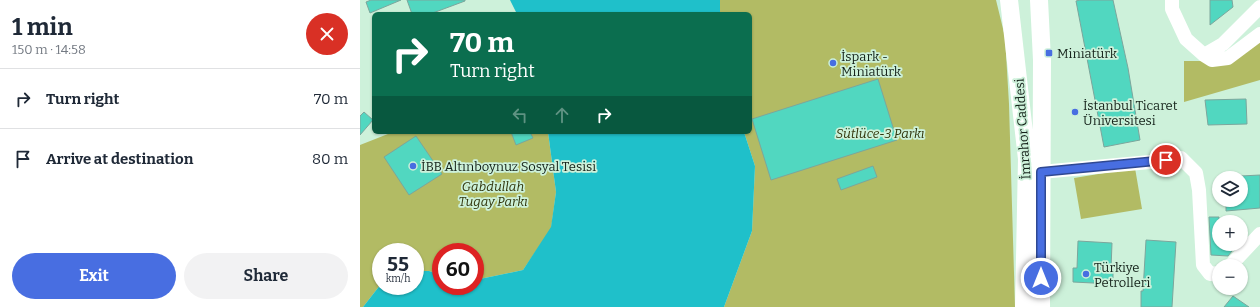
<!DOCTYPE html>
<html lang="en">
<head>
<meta charset="utf-8">
<style>
  :root { --surface:#fff; --page:#f2f2f3; --text:#1f2937; --muted:#747a83; --line:#e0e1e3; --accent:#486ee1 }
  body { margin:0; font-family:Bitter,serif; background:var(--page); color:var(--text); height:100vh; display:flex; flex-direction:column; font-size:15px; white-space:nowrap }
  * { box-sizing:border-box; margin:0 }
  p { font-size:13px; color:var(--muted) }
  .icon { flex:none; width:22px; height:22px; fill:none; stroke:currentColor; stroke-width:2; stroke-linecap:round; stroke-linejoin:round }
  .map { position:relative; flex:1; overflow:hidden }
  .side { display:flex; flex-direction:column; background:var(--surface); width:360px }
  .side>* { flex:none }
  .banner { position:absolute; left:12px; top:12px; width:380px; height:122px; border-radius:6px; box-shadow:0 1px 3px #0004; background:#0b6e4f; color:#fff; overflow:hidden }
  .fabs { position:absolute; left:852px; top:171px; display:grid; gap:8px }
  .fabs a { display:grid; place-items:center; width:36px; height:36px; border-radius:50%; background:var(--surface); box-shadow:0 1px 3px #0004; font-size:20px }
  .speed { position:absolute; left:12px; top:243px; display:flex; gap:8px; font-size:20px; font-weight:700; text-align:center }
  .speed>* { display:grid; place-content:center; width:52px; height:52px; border-radius:50%; background:var(--surface); box-shadow:0 1px 3px #0004; line-height:1 }
  .speed small { font-size:10px; font-weight:400 }
  .speed .limit { border:6px solid #d22; background:#fff; color:#111 }
  .pin { position:absolute; display:grid; place-items:center; width:34px; height:34px; color:#fff; margin:-17px; border:2px solid #fff; border-radius:50%; box-shadow:0 1px 4px #0007 }
  .me { position:absolute; width:44px; margin:-22px; rotate:0deg; stroke-linejoin:round; filter:drop-shadow(0 0 3px #0008) }
  .turn { display:flex; align-items:center; gap:14px; height:84px; padding:0 12px; font-size:18px }
  .turn .icon { width:52px; height:52px; stroke-width:2.5 }
  .turn b { display:block; font-size:28px; line-height:34px }
  .lanes { display:flex; align-items:center; height:38px; padding:0 12px; background:#0003; justify-content:center; gap:20px; direction:ltr }
  .lanes .off { opacity:.35 }
  .round { display:grid; place-items:center; flex:none; width:42px; height:42px; border-radius:21px; background:var(--page) }
  .headline { display:flex; align-items:center; justify-content:space-between; height:68px; padding:0 12px }
  h1 { font-size:24px; font-weight:700; line-height:30px }
  .cta { display:flex; gap:8px; margin-top:auto; padding:8px 12px }
  .cta a { flex:1; height:46px; border-radius:24px; background:var(--accent); color:#fff; font-size:16px; font-weight:700; line-height:46px; text-align:center }
  .cta a+a { background:var(--page); color:var(--text) }
  ul { padding:0; list-style:none }
  li { display:flex; align-items:center; gap:12px; height:60px; padding:0 12px; border-top:1px solid var(--line) }
  li div { flex:1 }
  li b { display:block; font-size:15px }
  li em { font-style:normal }
  main { display:flex; flex:1; min-height:0 }
  .map>svg:first-child { display:block }
  .green { fill:#b2bb64 }
  .water { fill:#1fc0ca }
  .building { fill:#51d7c0; stroke:#7ca69c }
  .lines { fill:none; stroke-linecap:round; stroke-linejoin:round }
  .minor { stroke:#fff; stroke-width:14 }
  .major { stroke:#fff; stroke-width:18 }
  .route-casing { stroke:#2f4892; stroke-width:10 }
  .route { stroke:#486ee1; stroke-width:7 }
  .poi-dot { fill:#486ee1; stroke:#cdf1da; stroke-width:1.5 }
  .labels { text-anchor:middle; stroke-width:3.5; stroke-linejoin:round; paint-order:stroke }
  .poi-label { font-size:13px; fill:#142119; stroke:#cdf1da; text-anchor:start }
  .street-label { font-size:13px; fill:#142119; stroke:#cdf1da }
  .park-label { font-size:13px; font-style:italic; fill:#31350c; stroke:#cdf1da }
</style>
</head>
<body>
<main>
<section class="side">
<div class="headline"><div><h1>1 min</h1><p>150 m · 14:58</p></div><a class="round" style="background:#d93025;color:#fff"><svg class="icon" aria-label="close" viewBox="0 0 24 24"><path d="M6 6l12 12M18 6L6 18"/></svg></a></div>
<ul>
<li><svg class="icon" aria-label="right" viewBox="0 0 24 24"><path d="M7 20v-9h11M14 6l5 5-5 5"/></svg><div><b>Turn right</b></div><em>70 m</em></li>
<li><svg class="icon" aria-label="arrive" viewBox="0 0 24 24"><path d="M6 21V4h12l-3 4 3 4H6"/></svg><div><b>Arrive at destination</b></div><em>80 m</em></li>
</ul>
<div class="cta"><a>Exit</a><a>Share</a></div>
</section>
<div class="map">
<svg width="900" height="307" viewBox="0 0 900 307">
  <rect width="100%" height="100%" fill="#cdf1da"/>
  <path class="green" d="M360,0h276l9,37 4,67 6,203h-291l28,-76 3,-65 -11,-34h6v-118h-30z
    M900,37v43l-76,22v-41h38z
    M33,132h155l8,60 -5,37 -28,41 -48,10v-28h-34v23l-12,-4h-14v-19h-34v32l-18,23h-3v-162z
    M775,168l7,41 -61,10 -7,-41z"/>
  <path class="water" d="M150,0h210v14h-203z
    M188,132h196l11,34 -3,65 -28,76h-361l18,-23v2h34v-15h14l12,4v11h34v-6l48,-10 28,-43 5,-35z"/>
  <path class="building" d="M11,0h30l-31,13 -4,-11z
    M47,0h58v1l-35,13h-18z
    M720,0h33l15,68 12,72 -36,7 -28,-146z
    M850,0h22l1,7 -23,18z
    M518,79l19,61 -126,40 -19,-61z
    M886,99l1,25 -39,1 -3,-25z
    M4,112l9,8 -13,15v-19z
    M151,132h19l3,6 -17,7z
    M56,136l26,38 -33,21 -25,-38z
    M513,166l4,11 -36,13 -4,-11z
    M900,175v33l-34,3v-11h15v-24z
    M849,217h10v27h13v7l-4,5 -17,-1z
    M786,240l30,2 -4,65h-31v-16h2z
    M718,241l34,2 -1,26h2v15l-40,-2v-14h4z
    M873,296l16,11h-25z"/>
  <g class="lines">
    <path class="minor" d="M812,0v9l14,30 18,16 8,5 16,-2 32,-24
      M844,55l19,-11 37,-37
      M681,172l109,-10 31,-4 15,15 3,17 4,75 7,9 9,-1
      M870,266l30,-32"/>
    <path class="major" d="M649,0l18,159 -3,148
      M679,0l3,60 -1,247"/>
  </g>
  <g class="lines">
    <g class="route-casing">
      <path id="route" d="M681,278v-106l125,-12"/>
    </g>
    <use href="#route" class="route"/>
  </g>
  <g class="poi-dot">
    <rect x="685" y="49" width="8" height="8" rx="2"/>
    <circle cx="473" cy="63" r="4"/>
    <circle cx="715" cy="112" r="4"/>
    <circle cx="53" cy="166" r="4"/>
    <circle cx="726" cy="274" r="4"/>
  </g>
  <g class="labels">
    <g class="poi-label">
      <text x="697" y="58">Miniatürk</text>
      <text x="481" y="61">İspark -<tspan x="481" dy="15">Miniatürk</tspan></text>
      <text x="723" y="110">İstanbul Ticaret<tspan x="723" dy="15">Üniversitesi</tspan></text>
      <text x="61" y="171">İBB Altınboynuz Sosyal Tesisi</text>
      <text x="734" y="272">Türkiye<tspan x="734" dy="15">Petrolleri</tspan></text>
    </g>
    <g class="street-label">
      <text transform="translate(662 129) rotate(-94)" y="5">İmrahor Caddesi</text>
    </g>
    <g class="park-label">
      <text x="520" y="138">Sütlüce-3 Parkı</text>
      <text x="133" y="191">Gabdullah<tspan x="133" dy="15">Tugay Parkı</tspan></text>
    </g>
  </g>
</svg>
<div class="fabs">
<a><svg class="icon" aria-label="layers" viewBox="0 0 24 24"><path d="M12 4l9 5-9 5-9-5zM3 14l9 5 9-5"/></svg></a>
<a>+</a>
<a>−</a>
</div>
<div class="speed"><div>55<small>km/h</small></div><div class="limit">60</div></div>
<div class="pin" style="left:806px;top:160px;background:#d93025"><svg class="icon" aria-label="arrive" viewBox="0 0 24 24"><path d="M6 21V4h12l-3 4 3 4H6"/></svg></div>
<svg class="me" style="left:681px;top:278px" viewBox="-20 -20 40 40"><circle r="17" fill="#486ee1" stroke="#fff" stroke-width="3"/><path d="M0-11L8 9 0 5-8 9z" fill="#fff"/></svg>
<div class="banner">
<div class="turn"><svg class="icon" aria-label="right" viewBox="0 0 24 24"><path d="M7 20v-9h11M14 6l5 5-5 5"/></svg><div><b>70 m</b>Turn right</div></div>
<div class="lanes"><svg class="icon off" aria-label="left" viewBox="0 0 24 24"><path d="M17 20v-9H6M10 6l-5 5 5 5"/></svg><svg class="icon off" aria-label="ahead" viewBox="0 0 24 24"><path d="M12 20V5M6 11l6-6 6 6"/></svg><svg class="icon" aria-label="right" viewBox="0 0 24 24"><path d="M7 20v-9h11M14 6l5 5-5 5"/></svg></div>
</div>
</div>
</main>
</body>
</html>
